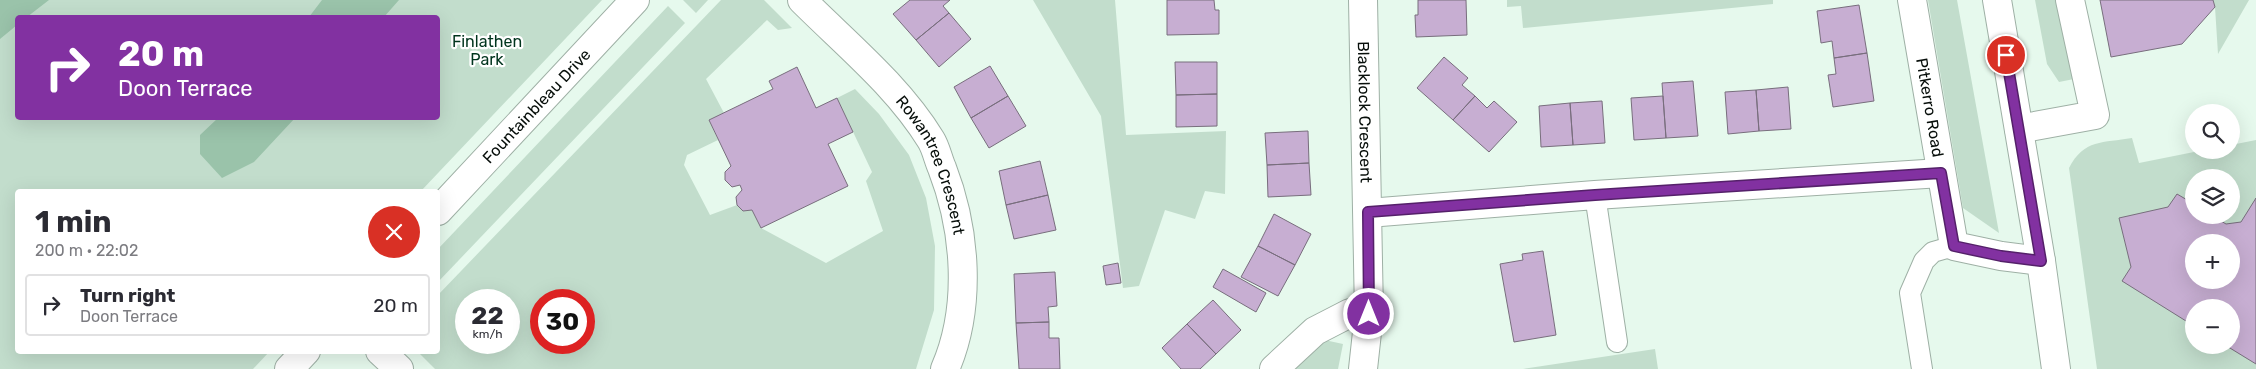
<!DOCTYPE html>
<html lang="en">
<head>
<meta charset="utf-8">
<style>
  :root { --surface:#fff; --page:#f2f2f3; --text:#2b2b33; --muted:#7c7c81; --line:#e1e1e2 }
  body { margin:0; font-family:Rubik,sans-serif; background:var(--page); color:var(--text); height:100vh; display:flex; flex-direction:column; font-size:19px; white-space:nowrap }
  * { box-sizing:border-box; margin:0 }
  p { font-size:16px; color:var(--muted) }
  .icon { flex:none; width:28px; height:28px; fill:none; stroke:currentColor; stroke-width:2; stroke-linecap:round; stroke-linejoin:round }
  .map { position:relative; flex:1; overflow:hidden }
  .sheet { position:absolute; left:15px; top:189px; width:425px; height:165px; display:flex; flex-direction:column; background:var(--surface); border-radius:5px; box-shadow:0 5px 20px #0002 }
  .sheet>* { flex:none }
  .hud { position:absolute; left:15px; top:15px; width:425px; height:105px; border-radius:5px; box-shadow:0 5px 20px #0002; background:#8231a1; color:#fff; overflow:hidden }
  .controls { position:absolute; left:2185px; top:104px; display:grid; gap:10px }
  .controls a { display:grid; place-items:center; width:55px; height:55px; border-radius:50%; background:var(--surface); box-shadow:0 5px 20px #0002; font-size:25px }
  .speed { position:absolute; left:455px; top:289px; display:flex; gap:10px; font-size:25px; font-weight:700; text-align:center }
  .speed>* { display:grid; place-content:center; width:65px; height:65px; border-radius:50%; background:var(--surface); box-shadow:0 5px 20px #0002; line-height:1 }
  .speed small { font-size:12px; font-weight:400 }
  .speed .limit { border:8px solid #d22; background:#fff; color:#111 }
  .pin { position:absolute; display:grid; place-items:center; width:42px; height:42px; color:#fff; margin:-21px; border:2px solid #fff; border-radius:50%; box-shadow:0 1px 5px #0007 }
  .me { position:absolute; width:55px; margin:-28px; rotate:0deg; stroke-linejoin:round; filter:drop-shadow(0 0 4px #0008) }
  .turn { display:flex; align-items:center; gap:18px; height:105px; padding:0 20px; font-size:22px }
  .turn .icon { width:65px; height:65px; stroke-width:2.5 }
  .turn b { display:block; font-size:35px; line-height:42px }
  .round { display:grid; place-items:center; flex:none; width:52px; height:52px; border-radius:26px; background:var(--page) }
  .summary { display:flex; align-items:center; justify-content:space-between; height:85px; padding:0 20px }
  h1 { font-size:30px; font-weight:700; line-height:38px }
  ul { padding:0; list-style:none }
  li { display:flex; align-items:center; gap:15px; height:62px; margin:0 10px 8px; padding:0 10px; border:2px solid var(--line); border-radius:5px }
  li div { flex:1 }
  li b { display:block; font-size:19px }
  li em { font-style:normal }
  .map>svg:first-child { display:block }
  .green { fill:#c2ddcc; fill-rule:evenodd }
  .forest { fill:#9ac3aa }
  .building { fill:#c7aed2; stroke:#786e7d; fill-rule:evenodd }
  .lines { fill:none; stroke-linecap:round; stroke-linejoin:round }
  .service-casing { stroke:#9eb0a5; stroke-width:22 }
  .minor-casing { stroke:#9eb0a5; stroke-width:30 }
  .tertiary-casing { stroke:#9eb0a5; stroke-width:30 }
  .service { stroke:#fff; stroke-width:20 }
  .minor { stroke:#fff; stroke-width:28 }
  .tertiary { stroke:#fff; stroke-width:28 }
  .route-casing { stroke:#542069; stroke-width:12 }
  .route { stroke:#8231a1; stroke-width:9 }
  .labels { text-anchor:middle; stroke-width:4.5; stroke-linejoin:round; paint-order:stroke }
  .park-label { font-size:16px; fill:#00341d; stroke:#fff }
  .street-label { font-size:16px; fill:#070e0a; stroke:#fff }
</style>
</head>
<body>
<div class="map">
<svg width="2256" height="369" viewBox="0 0 2256 369">
  <rect width="100%" height="100%" fill="#e6f9ed"/>
  <path class="green" d="M0,0h602l-181,191h-403v160h252l-17,18h-253zM18,18h420v100h-420z
    M683,0h25l-12,13z
    M721,0h43l28,28 -14,2 -11,-10 -61,59 18,34 -15,7 9,20 -31,15 -3,10 26,50 27,-10 6,6 9,-1 9,18 65,35 57,-32 -17,-50 6,-9 -35,-74 18,-9 24,25 30,41 17,43 9,48 -1,64 -18,59h-481l-18,-18h21v-56zM466,300h43v42h-43zM541,300h43v42h-43z
    M1033,0h82l11,135 100,-4 -1,63 -20,-3 -10,28 -30,-9 -26,76 -16,2 -22,-172z
    M1507,0h266v4l-250,24 -2,-22 -14,1z
    M1928,0h29l42,233 -36,-25z
    M2035,0h22l17,79 -15,3 -12,-18z
    M2213,0h36l-31,54 -3,-47z
    M668,6l17,17 -247,259v-33z
    M2132,138l7,25 65,-13h27v-5l25,-5v229h-159l-28,-201c15,-29 34,-25 63,-30zM2194,178h37v37h-37zM2194,242h37v38h-37zM2194,308h37v37h-37z
    M1320,339l23,5 -5,25h-51z
    M1655,349l3,20h-135z"/>
  <path class="forest" d="M0,0h49l-22,17 -9,1 -1,7 -17,14z
    M322,0h77l-15,17h-75z
    M218,118h77l-41,44 -32,16 -22,-24v-19z"/>
  <path class="building" d="M910,0h40l-7,6 6,7 -33,27 -23,-26z
    M1167,0h47l1,10h4v24l-52,1z
    M1418,0h48l1,35 -51,2 -1,-22h3z
    M2100,0h113l2,7 -33,37 -71,13z
    M1859,5l8,48 -33,5 -2,-17 -11,2 -4,-32z
    M949,13l22,26 -32,28 -23,-27z
    M1867,53l7,48 -41,6 -5,-32 8,-1 -2,-16z
    M1444,57l24,21 -6,7 13,11 -22,24 -36,-32z
    M1175,62h42v32l-41,1z
    M990,66l18,30 -37,22 -17,-31z
    M797,67l19,41 21,-10 16,34 -25,12 20,42 -87,42 -9,-18 -9,1 -6,-6 -1,-8 6,-7 -2,-5 -8,2 -7,-7v-8l6,-6 -22,-46 64,-31 -4,-8z
    M1693,81l5,55 -32,2 -4,-55z
    M1788,87l3,42 -32,2 -3,-41z
    M1756,90l3,41 -31,3 -3,-42z
    M1217,94v32l-41,1v-32z
    M1008,96l18,30 -37,22 -18,-30z
    M1475,96l12,12 7,-7 23,21 -28,30 -36,-32z
    M1663,96l3,42 -32,2 -3,-42z
    M1602,101l3,42 -32,2 -3,-42z
    M1570,103l3,42 -32,2 -2,-41z
    M1308,131l1,32 -42,2 -2,-32z
    M1040,161l8,34 -42,10 -7,-34z
    M1309,163l2,32 -43,2 -1,-32z
    M2177,194l17,10v11h17l15,9 15,-2 15,-24v166l-31,-19h6v-37h-37v18l-72,-45 9,-14 -12,-49 49,-11zM2194,242h37v38h-37z
    M1048,195l8,35 -42,9 -8,-34z
    M1274,214l37,20 -16,31 -37,-19z
    M1258,246l37,19 -17,31 -37,-19z
    M1543,251l13,84 -42,7 -14,-78 23,-4 -1,-6z
    M1118,263l3,20 -15,2 -3,-19z
    M1223,269l43,24 -10,19 -43,-25z
    M1055,272l2,34 -9,1 1,15 -33,1 -2,-49z
    M1213,300l28,30 -25,24 -29,-30z
    M1049,322v16h10l1,31h-41l-3,-46z
    M1187,324l29,30 -16,15h-19l-19,-21z"/>
  <g class="lines">
    <g class="service-casing">
      <path id="service" d="M1595,195l22,147
        M1922,369l-12,-76 14,-32 9,-9 21,-6"/>
    </g>
    <g class="minor-casing">
      <g id="minor">
        <path id="s1" d="M802,0c44,44 96,86 129,140 5,8 7,19 11,28 24,62 30,139 3,201"/>
        <path id="s2" d="M1363,0l6,314 -6,55"/>
        <path id="s3" d="M1912,0l42,246 47,10 40,5"/>
        <path d="M2019,129l76,-14 -25,-115"/>
        <path d="M1368,213l227,-18 346,-22"/>
        <path d="M380,351l19,18"/>
        <path d="M1274,369l41,-38 35,-18 19,1"/>
      </g>
    </g>
    <g class="tertiary-casing">
      <g id="tertiary">
        <path d="M1997,0l44,261 15,108"/>
        <path id="s4" d="M438,211l197,-211"/>
        <path d="M289,369l17,-18"/>
      </g>
    </g>
    <use href="#service" class="service"/>
    <use href="#minor" class="minor"/>
    <use href="#tertiary" class="tertiary"/>
  </g>
  <g class="lines">
    <g class="route-casing">
      <path id="route" d="M1369,314l-1,-102 227,-17 346,-22 13,73 47,10 40,5 -35,-206"/>
    </g>
    <use href="#route" class="route"/>
  </g>
  <g class="labels">
    <g class="park-label">
      <text x="487" y="47">Finlathen<tspan x="487" dy="18">Park</tspan></text>
    </g>
    <g class="street-label">
      <text dy="6" stroke="none"><textPath href="#s4" startOffset="144">Fountainbleau Drive</textPath></text>
      <text dy="6" stroke="none"><textPath href="#s3" startOffset="109">Pitkerro Road</textPath></text>
      <text dy="6" stroke="none"><textPath href="#s2" startOffset="112">Blacklock Crescent</textPath></text>
      <text dy="6" stroke="none"><textPath href="#s1" startOffset="214">Rowantree Crescent</textPath></text>
    </g>
  </g>
</svg>
<div class="controls">
<a><svg class="icon" aria-label="search" viewBox="0 0 24 24"><circle cx="10" cy="10" r="6"/><path d="M15 15l6 6"/></svg></a>
<a><svg class="icon" aria-label="layers" viewBox="0 0 24 24"><path d="M12 4l9 5-9 5-9-5zM3 14l9 5 9-5"/></svg></a>
<a>+</a>
<a>−</a>
</div>
<div class="speed"><div>22<small>km/h</small></div><div class="limit">30</div></div>
<div class="pin" style="left:2006px;top:55px;background:#d93025"><svg class="icon" aria-label="arrive" viewBox="0 0 24 24"><path d="M6 21V4h12l-3 4 3 4H6"/></svg></div>
<svg class="me" style="left:1369px;top:314px" viewBox="-20 -20 40 40"><circle r="17" fill="#8231a1" stroke="#fff" stroke-width="3"/><path d="M0-11L8 9 0 5-8 9z" fill="#fff"/></svg>
<div class="hud">
<div class="turn"><svg class="icon" aria-label="right" viewBox="0 0 24 24"><path d="M7 20v-9h11M14 6l5 5-5 5"/></svg><div><b>20 m</b>Doon Terrace</div></div>
</div>
<section class="sheet">
<div class="summary"><div><h1>1 min</h1><p>200 m · 22:02</p></div><a class="round" style="background:#d93025;color:#fff"><svg class="icon" aria-label="close" viewBox="0 0 24 24"><path d="M6 6l12 12M18 6L6 18"/></svg></a></div>
<ul>
<li><svg class="icon" aria-label="right" viewBox="0 0 24 24"><path d="M7 20v-9h11M14 6l5 5-5 5"/></svg><div><b>Turn right</b><p>Doon Terrace</p></div><em>20 m</em></li>
</ul>
</section>
</div>
</body>
</html>
